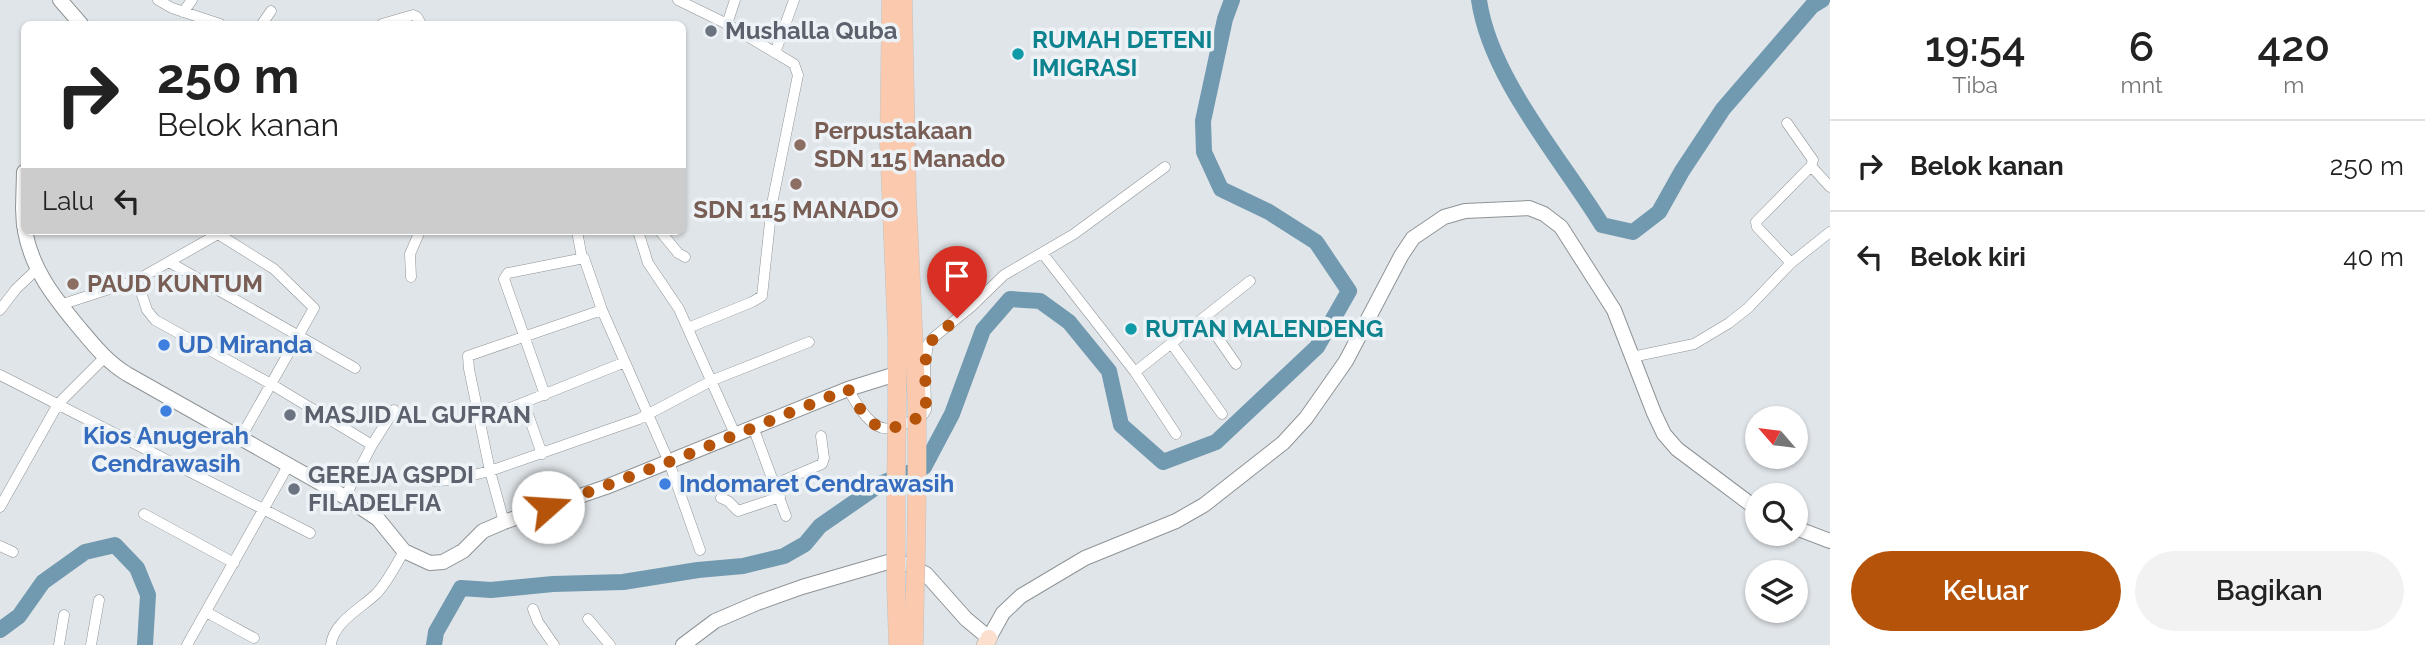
<!DOCTYPE html>
<html lang="id">
<head>
<meta charset="utf-8">
<style>
  :root { --surface:#fff; --page:#f2f2f2; --text:#222; --muted:#767676; --line:#e0e0e0; --accent:#b45309 }
  body { margin:0; font-family:Raleway,sans-serif; background:var(--page); color:var(--text); height:100vh; display:flex; flex-direction:column; font-size:26px; white-space:nowrap }
  * { box-sizing:border-box; margin:0 }
  p { font-size:23px; color:var(--muted) }
  .icon { flex:none; width:38px; height:38px; fill:none; stroke:currentColor; stroke-width:2; stroke-linecap:round; stroke-linejoin:round }
  .map { position:relative; flex:1; overflow:hidden }
  .sheet { display:flex; flex-direction:column; background:var(--surface); width:595px }
  .sheet>* { flex:none }
  .hud { position:absolute; left:21px; top:21px; width:665px; height:214px; border-radius:10px; box-shadow:0 2px 5px #0004; background:#fff; color:var(--text); overflow:hidden }
  .needle { width:46px; rotate:298deg }
  .tools { position:absolute; left:1745px; top:406px; display:grid; gap:14px }
  .tools a { display:grid; place-items:center; width:63px; height:63px; border-radius:50%; background:var(--surface); box-shadow:0 2px 5px #0004; font-size:35px }
  .pin { position:absolute; display:grid; place-items:center; width:60px; height:60px; color:#fff; margin:-72px -30px; border-radius:50% 50% 50% 0; rotate:-45deg; box-shadow:0 0 7px #0007 }
  .pin .icon { rotate:45deg }
  .me { position:absolute; width:77px; margin:-38px; rotate:71deg; stroke-linejoin:round; filter:drop-shadow(0 0 5px #0008) }
  .turn { display:flex; align-items:center; gap:24px; height:147px; padding:0 21px; font-size:32px }
  .turn .icon { width:91px; height:91px; stroke-width:2.5 }
  .turn b { display:block; font-size:49px; line-height:60px }
  .then { display:flex; align-items:center; height:66px; padding:0 21px; background:#0003; gap:14px; font-size:26px }
  .eta { display:flex; justify-content:space-evenly; align-items:center; height:119px; text-align:center }
  .eta b { font-size:42px; font-weight:600; line-height:49px }
  .button { display:flex; gap:14px; margin-top:auto; padding:14px 21px }
  .button a { flex:1; height:80px; border-radius:42px; background:var(--accent); color:#fff; font-size:28px; font-weight:600; line-height:80px; text-align:center }
  .button a+a { background:var(--page); color:var(--text) }
  ul { padding:0; list-style:none }
  li { display:flex; align-items:center; gap:21px; height:91px; padding:0 21px; border-top:2px solid var(--line) }
  li div { flex:1 }
  li b { display:block; font-size:26px }
  li em { font-style:normal }
  main { display:flex; flex:1; min-height:0 }
  .map>svg:first-child { display:block }
  .lines { fill:none; stroke-linecap:round; stroke-linejoin:round }
  .river { stroke:#7199af; stroke-width:16 }
  .street-casing { stroke:#8e9396; stroke-width:11 }
  .secondary-casing { stroke:#8e9396; stroke-width:16 }
  .primary-casing { stroke:#c1c2c2; stroke-width:18 }
  .highway-casing { stroke:#c1c2c2; stroke-width:19 }
  .street { stroke:#fff; stroke-width:10 }
  .secondary { stroke:#fff; stroke-width:14 }
  .primary { stroke:#fddfce; stroke-width:16 }
  .highway { stroke:#fbcaae; stroke-width:18 }
  .highway-bridge-casing { stroke:#c1c2c2; stroke-width:19; stroke-linecap:butt }
  .highway-bridge { stroke:#fbcaae; stroke-width:18 }
  .route { stroke:#b45309; stroke-width:12; stroke-dasharray:0 21.6 }
  .worship-dot { fill:#6b7280; stroke:#edf2f6; stroke-width:2.5 }
  .culture-dot { fill:#0f9aa8; stroke:#edf2f6; stroke-width:2.5 }
  .education-dot { fill:#8d6e63; stroke:#edf2f6; stroke-width:2.5 }
  .shop-dot { fill:#3f7fe0; stroke:#edf2f6; stroke-width:2.5 }
  .labels { text-anchor:middle; stroke-width:7; stroke-linejoin:round; paint-order:stroke }
  .worship-label { font-size:24px; font-weight:bold; fill:#5b616d; stroke:#edf2f6; text-anchor:start }
  .culture-label { font-size:24px; font-weight:bold; fill:#0d838f; stroke:#edf2f6; text-anchor:start }
  .education-label { font-size:24px; font-weight:bold; fill:#785e54; stroke:#edf2f6; text-anchor:start }
  .shop-label { font-size:24px; font-weight:bold; fill:#366cbe; stroke:#edf2f6; text-anchor:start }
</style>
</head>
<body>
<main>
<div class="map">
<svg width="1830" height="645" viewBox="0 0 1830 645">
  <rect width="100%" height="100%" fill="#e0e5e9"/>
  <g class="lines">
    <path class="river" d="M1479,0c11,78 82,158 123,225l31,7 26,-20 23,-41 41,-62 89,-103 10,-6
      M0,630l19,-14 24,-34 42,-30 30,-7 22,23 11,27 -3,50
      M434,645l2,-13 25,-44 30,2 62,-6 70,-2 75,-12 45,-4 41,-10 21,-12 15,-18 62,-43 42,-16 28,-53 31,-84 27,-31 30,2 29,21 40,49 12,54 42,37 53,-20 101,-95 32,-56 -33,-49 -47,-30 -48,-23 -17,-37 -1,-31 22,-102 7,-19"/>
    <g class="street-casing">
      <path id="street" d="M158,0l14,8 48,16
        M678,0l49,24 67,40 4,11 -26,129 -10,92 -10,6 -64,26
        M183,12l9,-12
        M262,24l9,-13
        M382,24l31,-9 4,2 4,7
        M727,24l8,-24
        M775,53l19,-53
        M1787,123l26,37 -2,6 19,21
        M577,231l5,27
        M638,231l10,32 31,46 56,125
        M660,231l18,22 7,4
        M218,234l56,35 40,39 -73,129
        M1043,254l92,118 115,-91
        M169,262l186,106
        M1791,263l-34,-36 -1,-5 55,-56
        M411,277l-1,-23 10,-23
        M137,280l10,30 8,10 116,64 101,61 -27,52
        M60,305l77,-25 81,-46
        M0,310l16,-21 21,-20
        M1204,318l32,46
        M1171,343l51,71
        M1632,357l62,-13 35,-21 19,-15 43,-45 39,-31
        M1135,372l41,62
        M0,375l310,158
        M848,389c8,14 24,44 43,39 11,-2 22,-8 32,-13l3,-5 -1,-45 3,-21 5,-6 38,-31 33,-32 70,-41 91,-67
        M545,395l-41,-116 4,-6 76,-15 18,52 67,152 31,88
        M524,403l18,51
        M480,420l145,-58
        M753,427l33,89
        M372,445l22,-35
        M435,481l17,-1 38,-9 149,-52 74,-39 96,-38
        M775,484l47,-20 2,-6 -3,-22
        M721,498l7,3 10,10 42,-14
        M0,507l58,-103 46,-46
        M144,514l90,49
        M504,522l-14,-51 -21,-102 -1,-13 134,-46
        M0,546l13,6
        M533,609l5,13 16,23
        M206,612l48,26
        M588,619l22,26
        M59,645l5,-30
        M91,645l8,-45
        M187,645l102,-181
        M331,645c2,-23 31,-37 46,-52 11,-12 19,-28 27,-42"/>
    </g>
    <g class="secondary-casing">
      <path id="secondary" d="M60,0l21,24
        M24,172l-1,36 1,18
        M25,231c7,38 28,65 52,94 16,19 29,36 50,49l218,123 33,22 26,32 26,12 13,-1 20,-11 20,-20 21,-9 102,-35 242,-98 48,-15
        M1796,528l34,13
        M683,645l32,-24 42,-18 45,-16 86,-25 19,2 19,10 40,45 23,19 14,-25 18,-17 64,-38 91,-37 28,-16 79,-62 23,-25 40,-57 55,-105 12,-18 31,-21 21,-6 64,-3 15,6 17,13 53,83 40,103 10,21 13,15 80,60"/>
    </g>
    <g class="primary-casing">
      <path id="primary" d="M985,645l4,-7"/>
    </g>
    <g class="highway-casing">
      <path id="highway" d="M891,0l-2,143 8,193v74
        M903,0l4,196 10,213
        M896,552v-61
        M916,557l1,-70
        M896,587l2,58
        M914,645l1,-54"/>
    </g>
    <use href="#street" class="street"/>
    <use href="#secondary" class="secondary"/>
    <use href="#primary" class="primary"/>
    <use href="#highway" class="highway"/>
    <g class="highway-bridge-casing">
      <path id="highway-bridge" d="M917,487v-78
        M896,491l1,-81
        M896,587v-35
        M915,591l1,-34"/>
    </g>
    <use href="#highway-bridge" class="highway-bridge"/>
  </g>
  <g class="lines">
    <path class="route" d="M548,507l121,-45 179,-73c8,14 24,44 43,39 11,-2 22,-8 32,-13l3,-5 -1,-45 3,-21 29,-26"/>
  </g>
  <g class="worship-dot">
    <circle cx="711" cy="31" r="7"/>
    <circle cx="290" cy="415" r="7"/>
    <circle cx="294" cy="489" r="7"/>
  </g>
  <g class="culture-dot">
    <circle cx="1018" cy="54" r="7"/>
    <circle cx="1131" cy="329" r="7"/>
  </g>
  <g class="education-dot">
    <circle cx="800" cy="145" r="7"/>
    <circle cx="796" cy="184" r="7"/>
    <circle cx="73" cy="284" r="7"/>
  </g>
  <g class="shop-dot">
    <circle cx="164" cy="345" r="7"/>
    <circle cx="166" cy="411" r="7"/>
    <circle cx="665" cy="484" r="7"/>
  </g>
  <g class="labels">
    <g class="worship-label">
      <text x="725" y="39">Mushalla Quba</text>
      <text x="304" y="423">MASJID AL GUFRAN</text>
      <text x="308" y="483">GEREJA GSPDI<tspan x="308" dy="28">FILADELFIA</tspan></text>
    </g>
    <g class="culture-label">
      <text x="1032" y="48">RUMAH DETENI<tspan x="1032" dy="28">IMIGRASI</tspan></text>
      <text x="1145" y="337">RUTAN MALENDENG</text>
    </g>
    <g class="education-label">
      <text x="814" y="139">Perpustakaan<tspan x="814" dy="28">SDN 115 Manado</tspan></text>
      <text x="796" y="218" text-anchor="middle">SDN 115 MANADO</text>
      <text x="87" y="292">PAUD KUNTUM</text>
    </g>
    <g class="shop-label">
      <text x="178" y="353">UD Miranda</text>
      <text x="166" y="444" text-anchor="middle">Kios Anugerah<tspan x="166" dy="28">Cendrawasih</tspan></text>
      <text x="679" y="492">Indomaret Cendrawasih</text>
    </g>
  </g>
</svg>
<div class="tools">
<a><svg class="needle" viewBox="-14 -14 28 28"><path d="M0-13l5 13h-10z" fill="#e53935"/><path d="M0 13l5-13h-10z" fill="#767676"/></svg></a>
<a><svg class="icon" aria-label="search" viewBox="0 0 24 24"><circle cx="10" cy="10" r="6"/><path d="M15 15l6 6"/></svg></a>
<a><svg class="icon" aria-label="layers" viewBox="0 0 24 24"><path d="M12 4l9 5-9 5-9-5zM3 14l9 5 9-5"/></svg></a>
</div>
<div class="pin" style="left:957px;top:318px;background:#d93025"><svg class="icon" aria-label="arrive" viewBox="0 0 24 24"><path d="M6 21V4h12l-3 4 3 4H6"/></svg></div>
<svg class="me" style="left:548px;top:507px" viewBox="-20 -20 40 40"><circle r="19" fill="#fff"/><path d="M0-13L10 11 0 6-10 11z" fill="#b45309"/></svg>
<div class="hud">
<div class="turn"><svg class="icon" aria-label="right" viewBox="0 0 24 24"><path d="M7 20v-9h11M14 6l5 5-5 5"/></svg><div><b>250 m</b>Belok kanan</div></div>
<div class="then">Lalu<svg class="icon" aria-label="left" viewBox="0 0 24 24"><path d="M17 20v-9H6M10 6l-5 5 5 5"/></svg></div>
</div>
</div>
<section class="sheet">
<div class="eta">
<div><b>19:54</b><p>Tiba</p></div>
<div><b>6</b><p>mnt</p></div>
<div><b>420</b><p>m</p></div>
</div>
<ul>
<li><svg class="icon" aria-label="right" viewBox="0 0 24 24"><path d="M7 20v-9h11M14 6l5 5-5 5"/></svg><div><b>Belok kanan</b></div><em>250 m</em></li>
<li><svg class="icon" aria-label="left" viewBox="0 0 24 24"><path d="M17 20v-9H6M10 6l-5 5 5 5"/></svg><div><b>Belok kiri</b></div><em>40 m</em></li>
</ul>
<div class="button"><a>Keluar</a><a>Bagikan</a></div>
</section>
</main>
</body>
</html>
